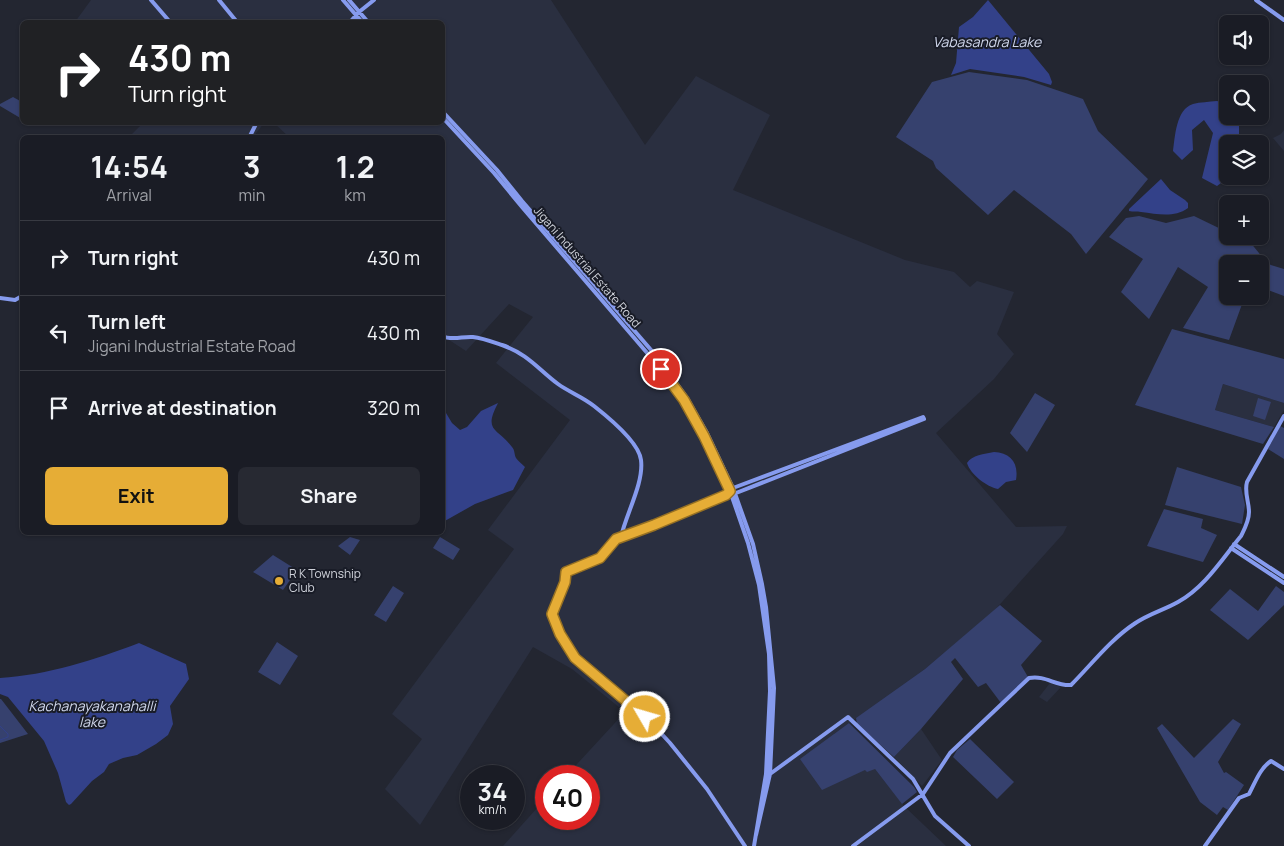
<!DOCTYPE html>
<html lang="en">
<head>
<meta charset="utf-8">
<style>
  :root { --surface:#1a1c25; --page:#272932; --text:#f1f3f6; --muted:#9fa1a7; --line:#383a42; --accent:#e6ad36 }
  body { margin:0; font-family:Manrope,sans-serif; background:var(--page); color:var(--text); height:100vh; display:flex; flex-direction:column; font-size:19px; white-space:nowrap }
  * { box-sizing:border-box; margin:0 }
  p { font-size:16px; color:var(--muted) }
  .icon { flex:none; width:28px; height:28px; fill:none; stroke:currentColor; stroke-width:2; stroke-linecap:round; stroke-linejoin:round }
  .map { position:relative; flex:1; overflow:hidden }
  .side { position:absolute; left:20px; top:135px; width:425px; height:400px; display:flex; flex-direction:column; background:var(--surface); border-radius:8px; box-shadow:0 1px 4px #0004,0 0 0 1px var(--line) }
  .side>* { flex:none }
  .guide { position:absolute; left:20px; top:20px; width:425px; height:105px; border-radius:8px; box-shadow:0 1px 4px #0004,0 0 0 1px var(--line); background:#202124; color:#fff; overflow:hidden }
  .tools { position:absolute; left:1219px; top:15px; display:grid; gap:10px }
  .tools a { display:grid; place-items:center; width:50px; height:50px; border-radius:8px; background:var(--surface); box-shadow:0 1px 4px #0004,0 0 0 1px var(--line); font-size:25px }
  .speed { position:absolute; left:460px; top:765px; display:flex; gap:10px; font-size:25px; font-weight:700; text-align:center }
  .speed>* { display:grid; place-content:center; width:65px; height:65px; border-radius:50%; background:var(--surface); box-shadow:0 1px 4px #0004,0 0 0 1px var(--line); line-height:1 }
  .speed small { font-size:12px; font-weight:400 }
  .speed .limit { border:8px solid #d22; background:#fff; color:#111 }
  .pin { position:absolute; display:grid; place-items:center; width:42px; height:42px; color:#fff; margin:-21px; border:2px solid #fff; border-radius:50%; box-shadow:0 1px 5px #0007 }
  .me { position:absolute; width:55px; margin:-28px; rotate:308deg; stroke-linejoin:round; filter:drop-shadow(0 0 4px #0008) }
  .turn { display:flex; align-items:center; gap:18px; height:105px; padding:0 25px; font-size:22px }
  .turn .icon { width:65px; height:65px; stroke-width:2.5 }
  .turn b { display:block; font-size:35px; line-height:42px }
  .eta { display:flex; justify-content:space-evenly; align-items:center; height:85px; text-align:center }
  .eta b { font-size:30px; font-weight:700; line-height:35px }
  .action { display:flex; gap:10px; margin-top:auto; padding:10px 25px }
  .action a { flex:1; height:58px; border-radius:8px; background:var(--accent); color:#111; font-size:20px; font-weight:700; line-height:58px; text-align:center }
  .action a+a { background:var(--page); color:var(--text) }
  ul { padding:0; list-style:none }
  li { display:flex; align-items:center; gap:15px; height:75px; padding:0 25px; border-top:1px solid var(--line) }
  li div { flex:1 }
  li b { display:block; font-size:19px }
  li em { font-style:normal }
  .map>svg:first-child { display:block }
  .built { fill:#2a2f40 }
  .green { fill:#36416e }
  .water { fill:#334189 }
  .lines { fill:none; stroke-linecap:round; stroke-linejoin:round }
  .stream { stroke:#334189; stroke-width:1 }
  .secondary { stroke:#869bee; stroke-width:4 }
  .route-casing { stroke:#967023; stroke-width:12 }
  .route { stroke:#e6ad36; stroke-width:9 }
  .poi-dot { fill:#e6ad36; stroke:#191c27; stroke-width:2 }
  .labels { text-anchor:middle; stroke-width:4; stroke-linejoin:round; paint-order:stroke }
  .street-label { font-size:12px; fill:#cfd2da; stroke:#191c27 }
  .poi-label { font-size:12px; fill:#cfd2da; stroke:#191c27; text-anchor:start }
  .water-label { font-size:14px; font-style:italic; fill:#d0d7ec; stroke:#191c27 }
</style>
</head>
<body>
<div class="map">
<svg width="1284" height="846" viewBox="0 0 1284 846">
  <rect width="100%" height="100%" fill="#232631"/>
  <path class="built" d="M91,0h460l94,145 51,-69 74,39 -37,75 172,70 49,12 16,15 7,-6 37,11 -17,42 17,20 -20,25 -58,54 80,94 51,-1 -4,8 -70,78 -68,57 -91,65 41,35 29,37 42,40h-443l43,-48v21h43v-43h-23l59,-64 -53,-43 -39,-22 -113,178 -35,-36 37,-50 -30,-25 122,-165 -26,-19 82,-110 -74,-57 37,-46 -24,-13 -43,47 -23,-15 -1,-198 -153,-1 -15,-14 168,-1v-100h-367z
    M143,123h121l-11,14 -125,1z
    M1284,130v21l-11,-13 8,-4z
    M1223,384l61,19v7l-10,17 -59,-17z
    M1050,683l11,4 -14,15 -8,-5z
    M921,729l21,31 -20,26 -28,-29z"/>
  <path class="green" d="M969,72l58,8 56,19 15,32 50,48 -62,75 -15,-20 -57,-44 -26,25 -52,-47 -3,-7 -37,-24 36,-55z
    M13,97l9,5v17l-22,-13v-2z
    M1139,216l27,7 28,-7 33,16 1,4h17l23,28 16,5v27l-24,-9v-23h-32v32h17l-16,44 -46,-12 25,-41 -30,-20 -29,52 -28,-27 22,-33 -34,-22 17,-19z
    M1172,329l112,30v44l-61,-19 -8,26 59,17 -11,17 -128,-39z
    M1035,393l20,12 -28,47 -17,-19z
    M1258,398l13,4 -6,18 -12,-4z
    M1280,426l4,2v31l-16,-10z
    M1177,467l64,20 4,18 -3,19 -77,-19z
    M1164,509l39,10 -2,9 16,7 -14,27 -56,-16z
    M350,537l10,3 -10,15 -12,-9z
    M440,537l20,12 -7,11 -20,-12z
    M273,555l24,15 -14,20 -30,-18z
    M393,586l11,7 -18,29 -12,-7z
    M1276,586l8,6v13l-36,35 -38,-30 20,-21 28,22z
    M1000,605l42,36 -21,24 7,12 -27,26 -15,-20 -8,4 -23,-29 -4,4 12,17 -42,50 -27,28 -37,-33 -1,-6 69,-49z
    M277,642l21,14 -18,29 -22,-13z
    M0,699h1l27,35 -28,9z
    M1233,719l8,5 -23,38 6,11 2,-1 18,13 -16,25 -5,-3 -6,8 -17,-13 -43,-74 5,-4 32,34z
    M849,723l65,64 3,5 -15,12 -27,-35 -8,3 -2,-2 -43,20 -22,-31z
    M970,739l44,43 -17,17 -44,-42 4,-7z"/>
  <path class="water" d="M988,0l61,74 3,8 -1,3 -27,-8 -54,-8 -19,6 5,-12 3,-36 14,-10z
    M1217,101l10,3 1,12h11v28h-11l-1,31 -2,5 -8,6 -15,-8 11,-45 -9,-13 -12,10 1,20 -11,10 -9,-9c2,-14 3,-42 20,-47 7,-2 16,-2 24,-3z
    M1161,179l9,11 15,10 3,3v5c-14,10 -30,6 -47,4 -4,-1 -8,0 -12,-1v-2z
    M498,403c-15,29 -1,24 14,44 3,3 2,7 4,11 2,3 6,6 9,9l-12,23 -38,14 -32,18v-107l3,-2 6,10 8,7 7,-3 14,-16z
    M994,452c16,1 25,10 22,28l-10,2 -8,7c-11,-2 -28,-15 -31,-26 5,-8 17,-9 27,-11z
    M139,643l47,21 3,15 -19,27 3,18 -5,11 -12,9 -19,11 -14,3 -14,6 -5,8 -12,9 -21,23 -2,1 -3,-3 -8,-29 -14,-32 -36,-44 -8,-3v-16c48,-3 94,-18 139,-35z"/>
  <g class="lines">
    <path class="stream" d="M0,726l8,8v3l-8,3"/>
    <path class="secondary" d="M151,0l19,22
      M219,0l18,22
      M343,0l19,22
      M349,0l19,22
      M1256,0l28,20
      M350,22l9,-10 15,-12
      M442,111l55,59 25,31 136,157 29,40 20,35 26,55 20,56 9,40 4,23 8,81 -4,86 -14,61
      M442,117l52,56 28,34 132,154 30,39 20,36 26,55 18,52 11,42 10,69 1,37 -4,83 -12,72
      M249,138l8,-16
      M0,298l15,2 7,-4
      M442,336c10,5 21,0 31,1 9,1 20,5 29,8 26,9 36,24 56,39 11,8 25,13 36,22 14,11 45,36 47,54 3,23 -15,54 -20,77
      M923,417l1,2 -193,76h-5l7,-7z
      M726,495l-110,44 -16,19 -34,14 -1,10 -13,32 8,19 15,25 46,41 26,19 23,25 37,46 38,57
      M1234,544l50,33
      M1231,548l53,35
      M770,774l78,-57 65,62 22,37 34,30
      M853,846l70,-52 27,-41 79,-75c17,-3 26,8 42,7 20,-20 39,-45 63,-61 14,-10 30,-14 44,-22 27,-15 44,-43 63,-66 4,-8 8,-15 8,-24 0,-10 -5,-20 -2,-30l37,-66
      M1205,846l34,-48 10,-4c6,-11 11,-26 22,-33l13,8"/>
  </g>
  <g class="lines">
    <g class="route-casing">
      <path id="route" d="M645,717l-70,-59 -15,-24 -8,-20 13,-32 1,-10 34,-14 16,-19 38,-14 72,-30 4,-4 -26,-55 -20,-36 -23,-31"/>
    </g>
    <use href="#route" class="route"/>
  </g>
  <circle class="poi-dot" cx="279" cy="581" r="5"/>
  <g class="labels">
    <g class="street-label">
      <text transform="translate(587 267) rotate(49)" y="4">Jigani Industrial Estate Road</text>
    </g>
    <g class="poi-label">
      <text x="289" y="578">R K Township<tspan x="289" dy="14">Club</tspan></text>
    </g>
    <g class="water-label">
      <text x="987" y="47">Vabasandra Lake</text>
      <text x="92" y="711">Kachanayakanahalli<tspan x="92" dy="16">lake</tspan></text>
    </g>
  </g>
</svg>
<div class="tools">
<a><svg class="icon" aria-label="sound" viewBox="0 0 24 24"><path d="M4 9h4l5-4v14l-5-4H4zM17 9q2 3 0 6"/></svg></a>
<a><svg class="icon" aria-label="search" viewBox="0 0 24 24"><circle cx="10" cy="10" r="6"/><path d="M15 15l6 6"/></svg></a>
<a><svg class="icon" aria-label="layers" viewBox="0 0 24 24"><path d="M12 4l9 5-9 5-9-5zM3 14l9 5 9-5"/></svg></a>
<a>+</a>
<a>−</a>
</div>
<div class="speed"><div>34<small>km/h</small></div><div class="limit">40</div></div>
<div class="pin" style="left:661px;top:369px;background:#d93025"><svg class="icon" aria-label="arrive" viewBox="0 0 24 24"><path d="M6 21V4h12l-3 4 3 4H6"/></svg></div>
<svg class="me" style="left:645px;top:717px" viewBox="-20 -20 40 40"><circle r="17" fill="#e6ad36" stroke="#fff" stroke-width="3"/><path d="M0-11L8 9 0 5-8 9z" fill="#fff"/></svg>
<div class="guide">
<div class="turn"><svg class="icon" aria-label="right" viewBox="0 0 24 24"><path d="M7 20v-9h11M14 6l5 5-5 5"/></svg><div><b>430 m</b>Turn right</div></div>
</div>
<section class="side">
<div class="eta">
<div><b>14:54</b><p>Arrival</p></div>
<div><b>3</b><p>min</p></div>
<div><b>1.2</b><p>km</p></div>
</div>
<ul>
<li><svg class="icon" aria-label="right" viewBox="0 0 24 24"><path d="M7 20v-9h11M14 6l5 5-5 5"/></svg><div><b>Turn right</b></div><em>430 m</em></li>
<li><svg class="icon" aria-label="left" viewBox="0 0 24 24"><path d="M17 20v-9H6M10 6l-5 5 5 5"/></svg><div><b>Turn left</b><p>Jigani Industrial Estate Road</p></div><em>430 m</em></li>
<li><svg class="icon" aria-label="arrive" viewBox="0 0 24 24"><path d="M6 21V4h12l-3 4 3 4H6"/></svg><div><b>Arrive at destination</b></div><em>320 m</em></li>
</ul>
<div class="action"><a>Exit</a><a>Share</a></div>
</section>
</div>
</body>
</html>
